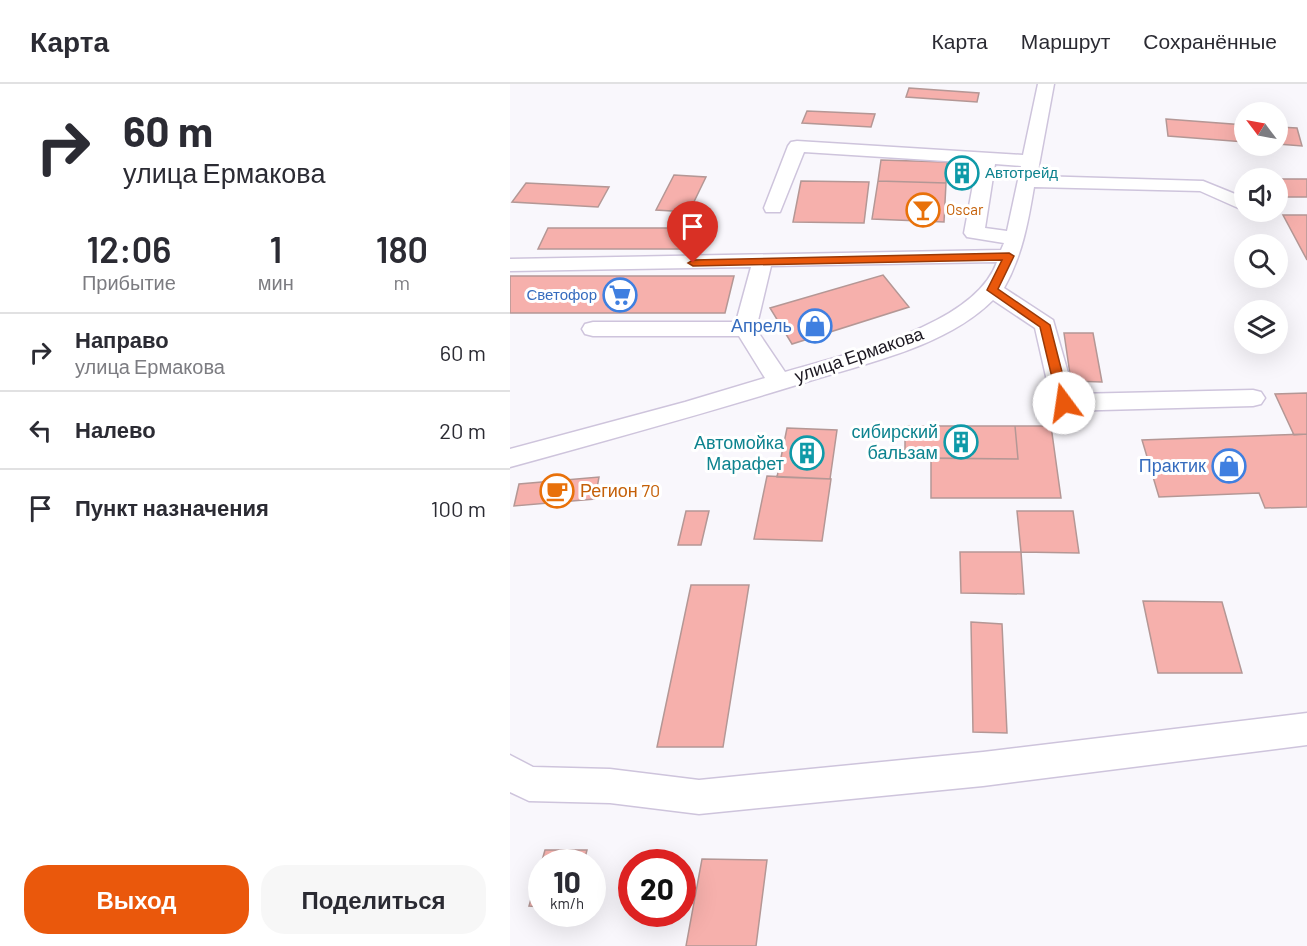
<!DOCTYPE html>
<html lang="ru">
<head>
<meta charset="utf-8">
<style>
  :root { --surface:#fff; --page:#f7f7f7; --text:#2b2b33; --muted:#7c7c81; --line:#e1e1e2; --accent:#ea580c }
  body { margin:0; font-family:Barlow,sans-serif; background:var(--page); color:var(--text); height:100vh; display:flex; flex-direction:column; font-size:22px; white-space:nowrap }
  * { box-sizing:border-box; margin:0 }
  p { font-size:20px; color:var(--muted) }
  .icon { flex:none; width:33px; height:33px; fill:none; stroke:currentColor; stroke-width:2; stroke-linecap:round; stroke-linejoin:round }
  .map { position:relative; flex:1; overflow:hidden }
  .drawer { display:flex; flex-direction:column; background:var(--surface); width:510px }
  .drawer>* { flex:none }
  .guide { background:#fff; color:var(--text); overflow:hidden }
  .needle { width:39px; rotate:302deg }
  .fabs { position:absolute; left:724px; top:18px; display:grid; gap:12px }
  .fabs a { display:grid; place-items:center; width:54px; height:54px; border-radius:50%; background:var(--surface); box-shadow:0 6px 24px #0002; font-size:30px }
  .speed { position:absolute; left:18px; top:765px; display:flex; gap:12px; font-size:30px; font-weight:700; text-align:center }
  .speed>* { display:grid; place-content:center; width:78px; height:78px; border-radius:50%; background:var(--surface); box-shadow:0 6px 24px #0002; line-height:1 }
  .speed small { font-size:15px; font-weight:400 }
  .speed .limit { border:9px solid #d22; background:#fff; color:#111 }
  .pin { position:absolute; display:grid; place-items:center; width:51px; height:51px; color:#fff; margin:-62px -26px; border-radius:50% 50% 50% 0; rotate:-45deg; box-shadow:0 0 6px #0007 }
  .pin .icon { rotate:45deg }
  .me { position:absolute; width:66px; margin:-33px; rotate:346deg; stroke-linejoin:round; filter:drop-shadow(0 0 4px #0008) }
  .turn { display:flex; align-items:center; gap:21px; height:126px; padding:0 24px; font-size:27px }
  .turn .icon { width:78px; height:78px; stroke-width:2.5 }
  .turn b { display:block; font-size:42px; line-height:51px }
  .eta { display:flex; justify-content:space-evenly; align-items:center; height:102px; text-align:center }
  .eta b { font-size:36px; font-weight:600; line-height:42px }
  .cta { display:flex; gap:12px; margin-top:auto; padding:12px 24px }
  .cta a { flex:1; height:69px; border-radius:24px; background:var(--accent); color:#fff; font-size:24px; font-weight:600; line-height:69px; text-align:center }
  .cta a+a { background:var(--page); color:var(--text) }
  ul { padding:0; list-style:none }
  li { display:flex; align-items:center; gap:18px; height:78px; padding:0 24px; border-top:2px solid var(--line) }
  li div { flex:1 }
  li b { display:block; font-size:22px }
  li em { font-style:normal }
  header { display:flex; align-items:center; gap:36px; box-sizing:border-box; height:84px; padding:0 30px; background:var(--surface); border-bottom:2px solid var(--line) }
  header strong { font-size:28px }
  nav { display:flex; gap:33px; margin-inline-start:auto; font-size:21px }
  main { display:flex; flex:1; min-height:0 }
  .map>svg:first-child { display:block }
  .building { fill:#f6b0ac; stroke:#b49795; stroke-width:1.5 }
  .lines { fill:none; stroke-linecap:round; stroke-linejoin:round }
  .minor-casing { stroke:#cec4dc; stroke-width:3 }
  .minor { fill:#fff; fill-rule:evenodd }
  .route { fill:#ea580c; stroke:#983908; stroke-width:1.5 }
  .labels { text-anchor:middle; stroke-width:6; stroke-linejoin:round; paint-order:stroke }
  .far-culture-label { font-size:15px; fill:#0d838f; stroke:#fff; text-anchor:start }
  .far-food-label { font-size:15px; fill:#c56008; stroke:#fff; text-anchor:start }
  .far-shop-label { font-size:15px; fill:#366cbe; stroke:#fff; text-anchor:end }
  .shop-label { font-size:18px; fill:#366cbe; stroke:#fff; text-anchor:end }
  .street-label { font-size:18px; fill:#1c1821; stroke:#fff }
  .culture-label { font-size:18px; fill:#0d838f; stroke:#fff; text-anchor:end }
  .food-label { font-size:18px; fill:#c56008; stroke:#fff; text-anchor:start }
</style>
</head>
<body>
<header>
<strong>Карта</strong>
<nav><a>Карта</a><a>Маршрут</a><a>Сохранённые</a></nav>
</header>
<main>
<section class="drawer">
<div class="guide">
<div class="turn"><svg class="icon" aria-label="right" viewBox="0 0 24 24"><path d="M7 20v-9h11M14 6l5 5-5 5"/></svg><div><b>60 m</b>улица Ермакова</div></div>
</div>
<div class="eta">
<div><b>12:06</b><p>Прибытие</p></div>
<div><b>1</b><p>мин</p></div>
<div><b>180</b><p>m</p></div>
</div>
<ul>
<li><svg class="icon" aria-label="right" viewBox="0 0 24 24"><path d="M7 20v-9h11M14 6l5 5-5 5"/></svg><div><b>Направо</b><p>улица Ермакова</p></div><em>60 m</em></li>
<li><svg class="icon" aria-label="left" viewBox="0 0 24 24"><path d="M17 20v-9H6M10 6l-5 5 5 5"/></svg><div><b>Налево</b></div><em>20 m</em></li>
<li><svg class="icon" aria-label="arrive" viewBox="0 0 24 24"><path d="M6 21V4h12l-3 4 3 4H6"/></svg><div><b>Пункт назначения</b></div><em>100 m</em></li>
</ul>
<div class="cta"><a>Выход</a><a>Поделиться</a></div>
</section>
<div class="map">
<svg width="797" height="862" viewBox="0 0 797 862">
  <rect width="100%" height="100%" fill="#f9f7fc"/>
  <path class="building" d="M399,4l70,5 -2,9 -71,-5z
    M297,27l68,3 -4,13 -69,-4z
    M656,35l79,6v17l-77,-6z
    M768,43l19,1 5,18 -24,-2z
    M371,76l66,2 -1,21 -68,-2z
    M446,79l18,2 -6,18 -19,-2z
    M164,91l32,2 -17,35 -33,-2z
    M768,95h29v18h-29z
    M291,97l68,1 -5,41 -71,-1z
    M368,97l68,2 -2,39 -72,-3z
    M16,99l83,4 -11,20 -86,-5z
    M773,131h24v45z
    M38,144h152l-6,21h-156z
    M373,191l26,32 -117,37 -22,-36z
    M0,192h224l-9,37h-215z
    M554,249h29l9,49 -31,-1z
    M797,309v41l-13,1 -19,-41z
    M395,342h110l3,33 -113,-1z
    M505,342h36l10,72h-130v-40l87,1z
    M277,344l50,2 -7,49 -53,-2z
    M797,350v73l-42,1 -6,-15 -100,4 -17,-57z
    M257,392l64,3 -9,62 -68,-2z
    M89,393l-4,22 -81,7 5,-22z
    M176,427h23l-8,34h-23z
    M507,427h56l6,42 -58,-1z
    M450,468h61l3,42 -63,-1z
    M181,501h58l-26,162h-66z
    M633,517l79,1 20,71h-84z
    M461,538l31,2 5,109 -34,-1z
    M35,766h42l-3,12h-42v45l-13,-1z
    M192,775l65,1 -11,86h-70z"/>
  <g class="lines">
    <g class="minor-casing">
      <path id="minor" d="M528,0h16l-17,92 166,5 42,17v13l-45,-20 -166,-4c-6,36 -12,69 -30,101l49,32 21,74 179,-4 8,2 4,6 -4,6 -8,2 -189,5 -8,-2 -4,-6 -17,-75 -42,-28c-47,47 -127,63 -190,83 -97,30 -195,57 -293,84v-18l175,-47 80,-24 -26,-42h-146l-8,-2 -3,-5 3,-5 8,-2h143l15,-55 -241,4v-12l491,-9 3,-7 -37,-6 -3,-4 13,-70 -173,-11 -24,60h-14l-2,-4 24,-62 3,-4 6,-1 226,14zM485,80l26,2 -14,65 -22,-3zM487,178c-23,65 -152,92 -212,110l-29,-43 15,-63z
        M797,629v32l-324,41 -284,28 -89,-11 -81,-2 -19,-9v-37l23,12 77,2 89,11 284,-28z"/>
    </g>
    <use href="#minor" class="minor"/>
  </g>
  <path class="route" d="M499,169l5,3 -16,33 52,36 20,78 -2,3 -4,1 -6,-4 -18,-76 -53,-37 15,-30 -309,6 -5,-3 5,-3z"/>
  <defs>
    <g id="building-ring" transform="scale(1.725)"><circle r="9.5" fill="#fff" stroke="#0f9aa8" stroke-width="1.5"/><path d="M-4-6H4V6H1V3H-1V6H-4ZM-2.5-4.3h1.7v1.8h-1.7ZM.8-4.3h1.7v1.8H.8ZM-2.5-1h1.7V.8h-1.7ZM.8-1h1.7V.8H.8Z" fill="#0f9aa8"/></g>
    <g id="bar-ring" transform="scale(1.725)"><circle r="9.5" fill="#fff" stroke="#e8710a" stroke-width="1.5"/><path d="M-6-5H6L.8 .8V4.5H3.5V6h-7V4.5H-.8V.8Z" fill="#e8710a"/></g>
    <g id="supermarket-ring" transform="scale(1.725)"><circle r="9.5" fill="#fff" stroke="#3f7fe0" stroke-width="1.5"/><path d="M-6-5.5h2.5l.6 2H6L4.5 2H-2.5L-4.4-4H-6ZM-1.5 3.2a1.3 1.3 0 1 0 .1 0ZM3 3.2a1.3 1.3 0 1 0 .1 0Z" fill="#3f7fe0"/></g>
    <g id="shop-ring" transform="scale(1.725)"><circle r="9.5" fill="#fff" stroke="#3f7fe0" stroke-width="1.5"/><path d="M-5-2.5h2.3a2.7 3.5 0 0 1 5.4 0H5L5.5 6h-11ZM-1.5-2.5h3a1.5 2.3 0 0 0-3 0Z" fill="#3f7fe0"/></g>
    <g id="cafe-ring" transform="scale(1.725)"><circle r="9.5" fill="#fff" stroke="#e8710a" stroke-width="1.5"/><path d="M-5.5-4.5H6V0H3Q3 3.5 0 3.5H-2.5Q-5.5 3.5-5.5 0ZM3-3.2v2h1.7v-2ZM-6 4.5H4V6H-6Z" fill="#e8710a"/></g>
  </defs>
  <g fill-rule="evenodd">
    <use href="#building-ring" x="452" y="89"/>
    <use href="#bar-ring" x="413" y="126"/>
    <use href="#supermarket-ring" x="110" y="211"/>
    <use href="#shop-ring" x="305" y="242"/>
    <use href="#building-ring" x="451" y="358"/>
    <use href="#building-ring" x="297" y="369"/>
    <use href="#shop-ring" x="719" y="382"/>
    <use href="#cafe-ring" x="47" y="407"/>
  </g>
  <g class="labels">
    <g class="far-culture-label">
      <text x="475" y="94">Автотрейд</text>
    </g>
    <g class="far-food-label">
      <text x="436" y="131">Oscar</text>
    </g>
    <g class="far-shop-label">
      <text x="87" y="216">Светофор</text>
    </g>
    <g class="shop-label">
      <text x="282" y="248">Апрель</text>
      <text x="696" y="388">Практик</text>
    </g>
    <g class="street-label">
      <text transform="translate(349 271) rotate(-19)" y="6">улица Ермакова</text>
    </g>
    <g class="culture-label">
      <text x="428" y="354">сибирский<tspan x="428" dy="21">бальзам</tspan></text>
      <text x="274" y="365">Автомойка<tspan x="274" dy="21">Марафет</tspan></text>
    </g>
    <g class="food-label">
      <text x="70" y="413">Регион 70</text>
    </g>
  </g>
</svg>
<div class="fabs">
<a><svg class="needle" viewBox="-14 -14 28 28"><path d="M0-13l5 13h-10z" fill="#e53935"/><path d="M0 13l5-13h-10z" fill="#7c7c81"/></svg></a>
<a><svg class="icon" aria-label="sound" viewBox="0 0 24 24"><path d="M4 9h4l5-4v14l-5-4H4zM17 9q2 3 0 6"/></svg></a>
<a><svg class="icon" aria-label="search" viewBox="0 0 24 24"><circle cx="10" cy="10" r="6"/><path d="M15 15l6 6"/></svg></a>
<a><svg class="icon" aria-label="layers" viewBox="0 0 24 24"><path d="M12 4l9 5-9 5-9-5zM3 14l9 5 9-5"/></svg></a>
</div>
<div class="speed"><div>10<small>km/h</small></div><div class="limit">20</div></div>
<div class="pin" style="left:183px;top:179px;background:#d93025"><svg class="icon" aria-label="arrive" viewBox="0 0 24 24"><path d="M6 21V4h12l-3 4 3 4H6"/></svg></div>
<svg class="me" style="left:554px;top:319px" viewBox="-20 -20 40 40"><circle r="19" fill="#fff"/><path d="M0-13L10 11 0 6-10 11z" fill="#ea580c"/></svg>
</div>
</main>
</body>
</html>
